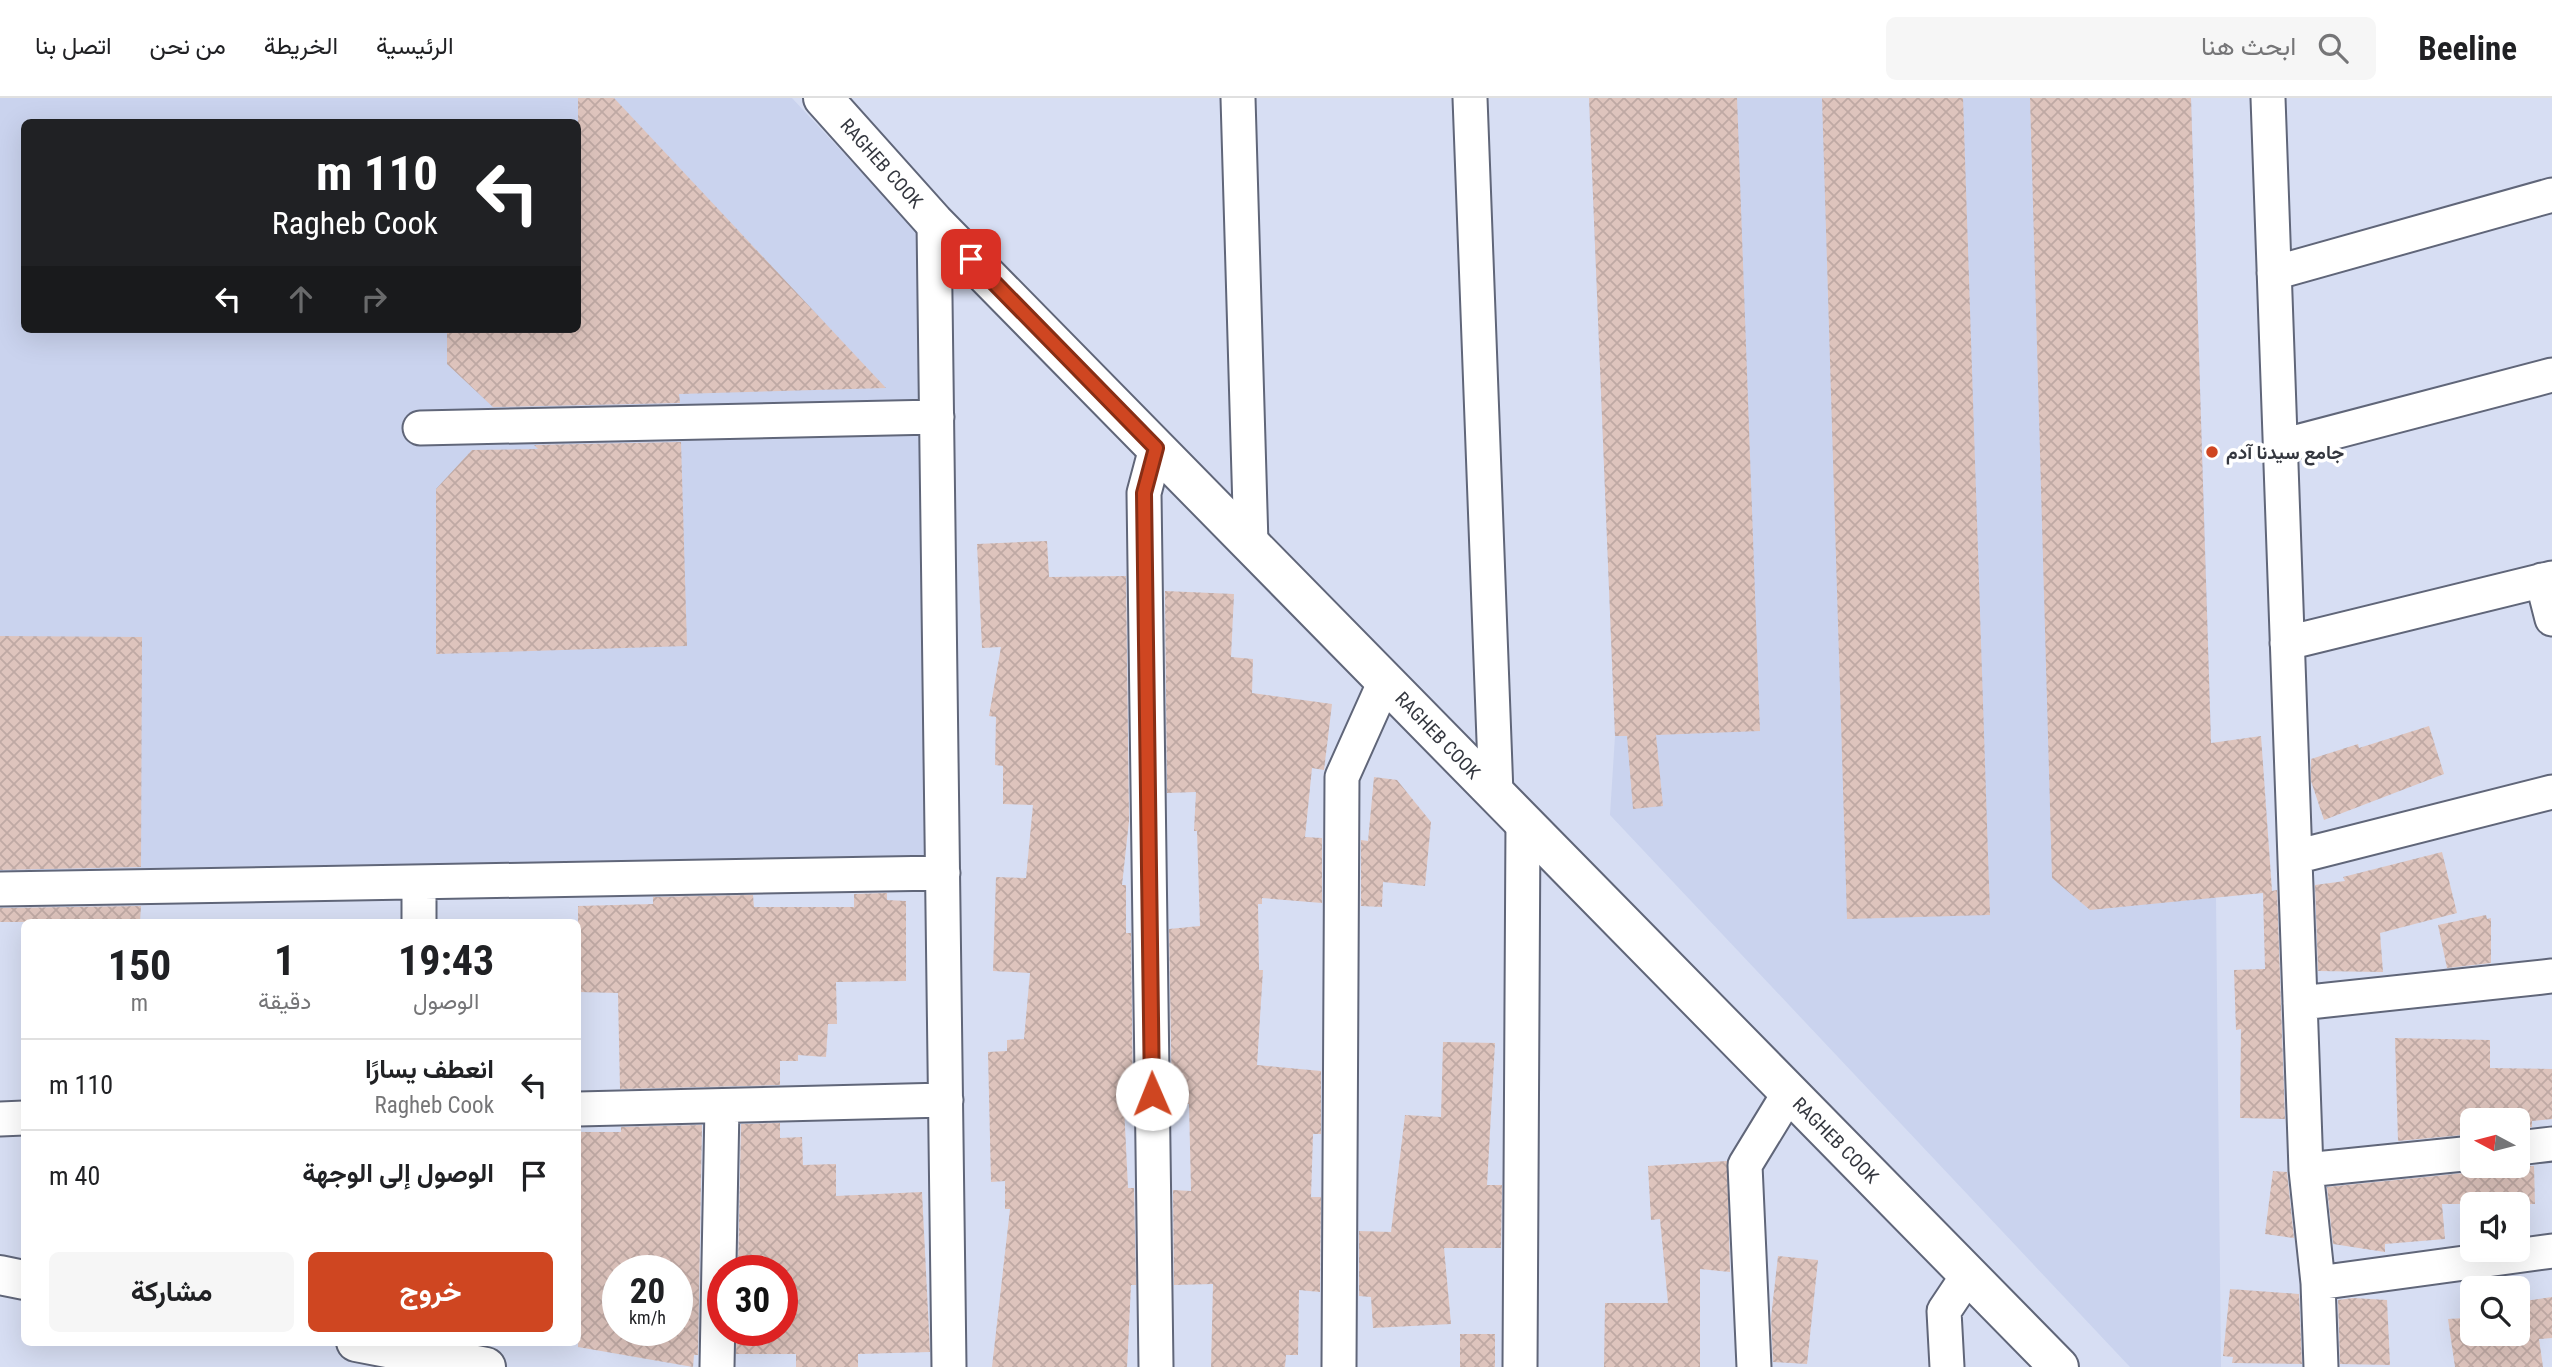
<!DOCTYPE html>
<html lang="ar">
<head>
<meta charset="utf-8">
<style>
  :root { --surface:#fff; --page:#f6f6f6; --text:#202124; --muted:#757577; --line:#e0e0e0; --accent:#cf4621 }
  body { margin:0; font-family:"Roboto Condensed",Vazirmatn,sans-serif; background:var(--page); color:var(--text); direction:rtl; height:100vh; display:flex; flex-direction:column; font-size:26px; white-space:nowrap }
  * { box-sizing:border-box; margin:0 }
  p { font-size:23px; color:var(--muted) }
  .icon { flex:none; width:38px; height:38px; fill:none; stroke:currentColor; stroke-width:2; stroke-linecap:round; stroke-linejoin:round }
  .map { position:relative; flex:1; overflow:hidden; direction:ltr }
  .sheet { position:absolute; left:21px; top:821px; width:560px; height:427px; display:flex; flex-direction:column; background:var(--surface); border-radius:10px; box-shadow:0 7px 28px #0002; direction:rtl }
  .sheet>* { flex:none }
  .hud { position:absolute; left:21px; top:21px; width:560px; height:214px; border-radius:10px; box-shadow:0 7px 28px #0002; direction:rtl; background:#202124; color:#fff; overflow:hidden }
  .needle { width:46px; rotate:277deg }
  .controls { position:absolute; left:2460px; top:1010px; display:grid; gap:14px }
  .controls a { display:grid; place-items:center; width:70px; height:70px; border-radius:10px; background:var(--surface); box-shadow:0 7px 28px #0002; font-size:35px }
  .speed { position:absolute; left:602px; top:1157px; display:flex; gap:14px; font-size:35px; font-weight:700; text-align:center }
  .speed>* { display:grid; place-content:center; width:91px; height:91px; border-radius:50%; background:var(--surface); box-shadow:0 7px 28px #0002; line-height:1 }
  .speed small { font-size:18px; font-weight:400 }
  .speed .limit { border:10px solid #d22; background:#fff; color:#111 }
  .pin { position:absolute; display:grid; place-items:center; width:60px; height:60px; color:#fff; margin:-30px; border-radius:14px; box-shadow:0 4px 10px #0006 }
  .me { position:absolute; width:77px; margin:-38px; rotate:359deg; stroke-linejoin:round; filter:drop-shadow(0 0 5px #0008) }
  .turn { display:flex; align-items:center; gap:24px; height:147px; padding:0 28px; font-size:32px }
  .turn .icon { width:91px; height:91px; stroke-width:2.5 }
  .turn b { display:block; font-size:49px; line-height:60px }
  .lanes { display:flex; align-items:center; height:66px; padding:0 28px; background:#0003; justify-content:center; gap:35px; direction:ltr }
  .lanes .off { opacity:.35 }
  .eta { display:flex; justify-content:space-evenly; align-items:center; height:119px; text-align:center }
  .eta b { font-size:42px; font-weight:700; line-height:49px }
  .action { display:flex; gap:14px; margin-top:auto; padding:14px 28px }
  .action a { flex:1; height:80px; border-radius:10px; background:var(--accent); color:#fff; font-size:28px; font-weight:700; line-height:80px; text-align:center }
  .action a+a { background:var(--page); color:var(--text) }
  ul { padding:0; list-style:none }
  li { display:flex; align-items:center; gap:21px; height:91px; padding:0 28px; border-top:2px solid var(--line) }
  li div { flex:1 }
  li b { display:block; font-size:26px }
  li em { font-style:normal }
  header { display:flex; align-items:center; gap:42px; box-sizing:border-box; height:98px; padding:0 35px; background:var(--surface); border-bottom:2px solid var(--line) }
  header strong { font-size:33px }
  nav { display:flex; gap:38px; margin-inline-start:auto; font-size:24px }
  .search { width:490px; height:63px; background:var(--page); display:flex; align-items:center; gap:18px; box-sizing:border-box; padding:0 24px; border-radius:10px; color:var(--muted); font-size:26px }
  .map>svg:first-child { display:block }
  .built { fill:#cad3ee; fill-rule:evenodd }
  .building { fill:url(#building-cross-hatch); fill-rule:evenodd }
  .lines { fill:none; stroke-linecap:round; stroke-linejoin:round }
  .minor-casing { stroke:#606679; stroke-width:37 }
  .tertiary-casing { stroke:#606679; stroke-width:42 }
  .secondary-casing { stroke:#606679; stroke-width:42 }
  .minor { stroke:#fff; stroke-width:33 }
  .tertiary { stroke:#fff; stroke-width:38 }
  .secondary { stroke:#fff; stroke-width:38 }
  .route-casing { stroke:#872e15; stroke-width:18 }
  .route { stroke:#cf4621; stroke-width:12 }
  .poi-dot { fill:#cf4621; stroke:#fff; stroke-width:2.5 }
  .labels { text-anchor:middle; stroke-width:7; stroke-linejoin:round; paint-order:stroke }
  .street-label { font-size:19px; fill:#34373f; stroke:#fff }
  .poi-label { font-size:19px; font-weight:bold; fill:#34373f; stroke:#fff; text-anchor:start }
</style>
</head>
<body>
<header>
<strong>Beeline</strong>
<div class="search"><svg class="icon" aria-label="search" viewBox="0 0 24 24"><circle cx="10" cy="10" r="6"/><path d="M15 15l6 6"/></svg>ابحث هنا</div>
<nav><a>الرئيسية</a><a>الخريطة</a><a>من نحن</a><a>اتصل بنا</a></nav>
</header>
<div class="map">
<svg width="2552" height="1269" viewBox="0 0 2552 1269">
  <defs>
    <pattern id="building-cross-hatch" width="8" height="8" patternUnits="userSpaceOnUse" patternTransform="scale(1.75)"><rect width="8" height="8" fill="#dec4bd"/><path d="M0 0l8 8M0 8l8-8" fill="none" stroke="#bfa9a4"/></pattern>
  </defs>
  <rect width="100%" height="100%" fill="#d7def3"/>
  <path class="built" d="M0,0h792l128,137 9,627 -929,15zM24,24h554v207h-554z
    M1589,0h602l25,799 5,470h-91l-520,-552 5,-79z"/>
  <path class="building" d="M578,0h36l272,290 -207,6 1,9 -187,4 -46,-43v-35h131z
    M1589,0h148l23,633 -104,4 7,71 -30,3 -6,-73h-12z
    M1822,0h141l27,817 -143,4z
    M2030,0h161l20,645 50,-7 11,155 5,-1 8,229 -45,-1 1,-89 -5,1 -2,-60 31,-1 -2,-76 -173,17 -38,-32z
    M681,344l6,204 -251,8v-165l36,-39 66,-1 -4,-4z
    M1047,443l2,36 77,-1 3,245 -7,64h4v48h5l2,172 -9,1 4,82h6l2,97h-5l-4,82h-135l18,-158h-5v-28l-14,1 -3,-130 19,-1v-11l17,-1 6,-66 -37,-2 3,-94 30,1 7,-73 -30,-1v-38l-8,-1 1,-48 -7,-1 12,-69 -19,1 -5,-104z
    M1165,493l69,3 -3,63 22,2 -1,34 80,11 -8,66 -12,-2 -7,69 17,1v65l-60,-5v6h-4l1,66h4l-6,95 64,6v63h-8l-2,63h10l-1,95 -21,-2 -1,65h-12l-1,12h-74l2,-83 -39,1 -1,-95 18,1 -2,-87 -17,1 -3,-176 31,-3 -3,-95h-3l2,-39 -29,1z
    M0,538l142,1 -1,230 -141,3z
    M2429,628l15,48 -120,46 -13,-39v-22l47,-15 1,4z
    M1374,679l23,3 34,42 -6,64 -42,-4 -1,25 -21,-1v-66l7,1z
    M2442,754l15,61 -77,20 3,39 -65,-1 -3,-86 30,-4 -2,-4z
    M887,795v7l19,1v80l-70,1 1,42h-9l-2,33 -28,-2v6h-18v24l-160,4 -2,-96 -40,-1v-86l75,-2v-7l100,-2 1,12h100v-13z
    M141,808l-1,16h-140v-14z
    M2486,817l1,4 4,-1v45l-44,5 -9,-43z
    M2395,940l95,2v28l62,1v50l-20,2v6l-14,2v-9h-45v14l-75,7z
    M1443,944l52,1 -8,142h15l-1,63h-57l7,76 -78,4 -2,-31 -12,-1v-65l32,1 14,-117 36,2z
    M780,1025v15l22,-1 1,28 33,-1v32l86,-4 8,160 -72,2v13h-62v-13h-60l1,-24h45v-60h-44l3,-146z
    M702,1027l-4,230h-4l-1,12 -115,-20v-215h43v-5zM618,1172h59v60h-59z
    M1727,1063l3,111 -30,-3v98h-96l1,-64h63l-8,-84 -9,1 -3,-54z
    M2487,1068h47l1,38h-93l3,35 -60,5v8l-52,-8 -6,-57 148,-15z
    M2273,1073l14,1 7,66 -29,-4z
    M1778,1158l40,4 -11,104 -34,-2 -2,-44z
    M2230,1191l69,5 3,70 -70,-1 1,-6 -10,-1z
    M2552,1199v41l-13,1 4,28h-88l-7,-48 17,-1 -2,-7 10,-1v24h45v-32z
    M2353,1200l34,2 3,65 -50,-1 -2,-64z
    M1460,1236h35v33h-35z"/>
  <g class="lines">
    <g class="minor-casing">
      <path id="minor" d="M1238,0l13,446
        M1470,0l26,696
        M2268,0l38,1072 12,113 3,84
        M934,124l15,1145
        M2274,175l278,-78
        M420,330l517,-11
        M2281,348l271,-71
        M2542,482l10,39
        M2287,545l265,-65
        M2295,759l257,-65
        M0,791l943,-16
        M419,824v-40
        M2300,905l252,-27
        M578,1011l368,-9
        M0,1021l24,-1
        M2518,1050l34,-4
        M2306,1072l167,-17
        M2318,1185l234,-32
        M717,1269l5,-261
        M1156,1269l-12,-874 12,-45
        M1339,1269l3,-590 43,-96
        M1520,1269l3,-545
        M1754,1269l-9,-202 44,-72
        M1947,1269l-3,-56 24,-36"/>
    </g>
    <g class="tertiary-casing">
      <path id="tertiary" d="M0,1177l24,5
        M356,1244l130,25"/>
    </g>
    <g class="secondary-casing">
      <path id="secondary" d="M823,0l111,124 1125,1145"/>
    </g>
    <use href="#minor" class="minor"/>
    <use href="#tertiary" class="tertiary"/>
    <use href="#secondary" class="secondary"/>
  </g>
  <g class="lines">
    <g class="route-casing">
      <path id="route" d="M971,161l185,189 -12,45 8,601"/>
    </g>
    <use href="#route" class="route"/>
  </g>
  <circle class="poi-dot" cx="2212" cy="354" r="7"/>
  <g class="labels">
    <g class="street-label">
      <text transform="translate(882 65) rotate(48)" y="7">RAGHEB COOK</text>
      <text transform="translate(1438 637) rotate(46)" y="7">RAGHEB COOK</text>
      <text transform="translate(1836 1042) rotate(45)" y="7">RAGHEB COOK</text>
    </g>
    <g class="poi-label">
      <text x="2226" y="361">جامع سيدنا آدم</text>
    </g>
  </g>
</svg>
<div class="controls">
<a><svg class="needle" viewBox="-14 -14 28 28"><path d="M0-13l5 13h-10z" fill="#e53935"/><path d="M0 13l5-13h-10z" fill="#757577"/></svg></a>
<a><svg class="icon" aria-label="sound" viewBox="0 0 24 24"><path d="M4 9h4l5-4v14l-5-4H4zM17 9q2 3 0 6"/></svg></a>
<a><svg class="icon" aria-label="search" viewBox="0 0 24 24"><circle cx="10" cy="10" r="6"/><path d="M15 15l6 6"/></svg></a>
</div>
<div class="speed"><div>20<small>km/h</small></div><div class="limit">30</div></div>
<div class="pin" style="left:971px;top:161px;background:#d93025"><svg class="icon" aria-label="arrive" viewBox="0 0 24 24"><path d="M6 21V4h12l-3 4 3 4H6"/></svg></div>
<svg class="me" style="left:1152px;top:996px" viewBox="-20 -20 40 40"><circle r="19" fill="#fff"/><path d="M0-13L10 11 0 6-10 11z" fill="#cf4621"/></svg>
<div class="hud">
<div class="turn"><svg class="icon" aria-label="left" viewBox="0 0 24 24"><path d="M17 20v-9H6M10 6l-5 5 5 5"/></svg><div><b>110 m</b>Ragheb Cook</div></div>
<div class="lanes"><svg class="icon" aria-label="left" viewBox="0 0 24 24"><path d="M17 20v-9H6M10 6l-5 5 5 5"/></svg><svg class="icon off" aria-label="ahead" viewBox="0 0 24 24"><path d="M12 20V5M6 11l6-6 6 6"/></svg><svg class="icon off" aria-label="right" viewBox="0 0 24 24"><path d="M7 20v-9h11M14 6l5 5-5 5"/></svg></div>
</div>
<section class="sheet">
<div class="eta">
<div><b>19:43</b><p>الوصول</p></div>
<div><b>1</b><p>دقيقة</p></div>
<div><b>150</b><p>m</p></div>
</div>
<ul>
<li><svg class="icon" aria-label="left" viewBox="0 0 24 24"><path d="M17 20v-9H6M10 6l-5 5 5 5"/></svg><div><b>انعطف يسارًا</b><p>Ragheb Cook</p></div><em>110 m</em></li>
<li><svg class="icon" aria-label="arrive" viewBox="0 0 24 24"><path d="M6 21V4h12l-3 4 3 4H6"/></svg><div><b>الوصول إلى الوجهة</b></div><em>40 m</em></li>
</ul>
<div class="action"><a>خروج</a><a>مشاركة</a></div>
</section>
</div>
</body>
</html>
